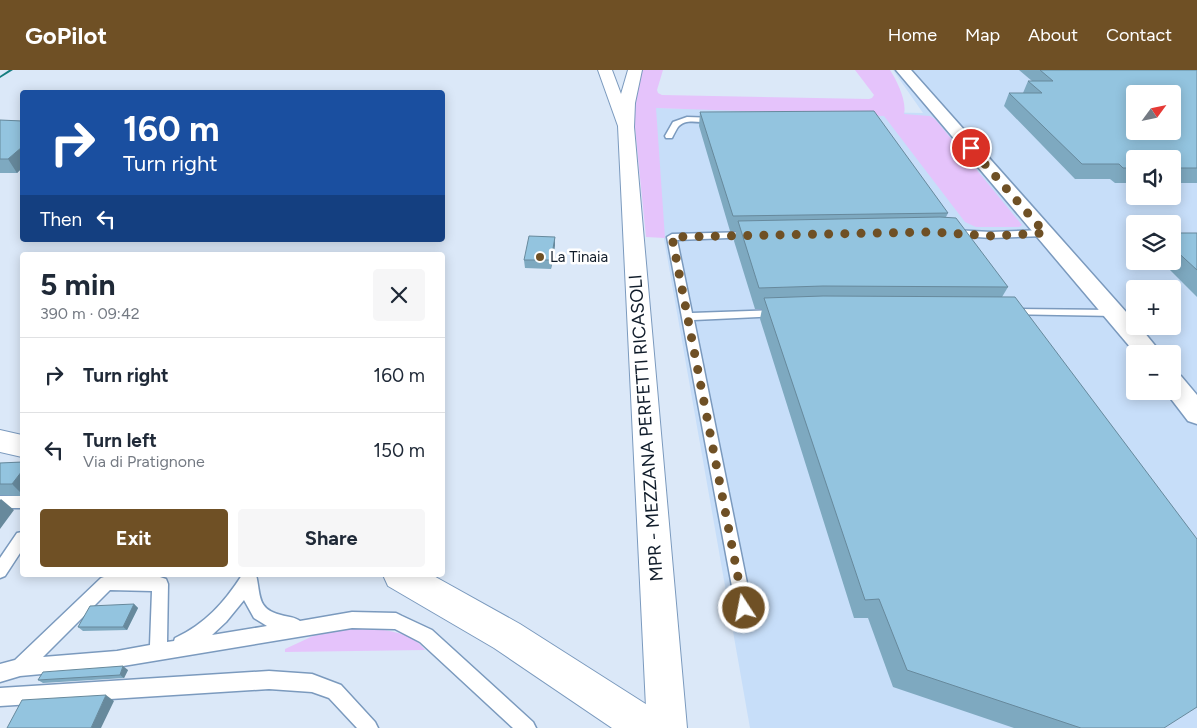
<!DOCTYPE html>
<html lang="en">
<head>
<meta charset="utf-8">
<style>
  :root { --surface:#fff; --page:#f6f6f7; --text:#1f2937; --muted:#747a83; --line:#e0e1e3; --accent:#6f5025 }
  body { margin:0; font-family:Figtree,sans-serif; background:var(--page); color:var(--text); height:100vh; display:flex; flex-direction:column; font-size:19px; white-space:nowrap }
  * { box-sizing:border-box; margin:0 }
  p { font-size:16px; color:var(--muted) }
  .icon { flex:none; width:28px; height:28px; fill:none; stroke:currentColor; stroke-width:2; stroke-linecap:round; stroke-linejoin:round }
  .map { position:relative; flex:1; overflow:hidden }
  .panel { position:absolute; left:20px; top:182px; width:425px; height:325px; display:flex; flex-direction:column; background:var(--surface); border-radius:5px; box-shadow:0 2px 12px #0003 }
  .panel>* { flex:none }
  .banner { position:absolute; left:20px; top:20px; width:425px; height:152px; border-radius:5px; box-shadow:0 2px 12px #0003; background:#1a4fa0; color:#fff; overflow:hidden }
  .needle { width:32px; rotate:57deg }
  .controls { position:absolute; left:1126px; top:15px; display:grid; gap:10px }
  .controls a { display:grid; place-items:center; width:55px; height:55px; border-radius:5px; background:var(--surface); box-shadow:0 2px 12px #0003; font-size:25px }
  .pin { position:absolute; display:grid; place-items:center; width:42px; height:42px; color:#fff; margin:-21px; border:2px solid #fff; border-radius:50%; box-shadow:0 1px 5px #0007 }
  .me { position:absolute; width:55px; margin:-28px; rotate:349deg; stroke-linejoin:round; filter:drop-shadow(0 0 4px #0008) }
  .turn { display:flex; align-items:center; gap:18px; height:105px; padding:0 20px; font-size:22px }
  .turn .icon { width:65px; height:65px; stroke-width:2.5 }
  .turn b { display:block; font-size:35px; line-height:42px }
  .then { display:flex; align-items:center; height:48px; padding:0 20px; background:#0003; gap:10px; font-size:19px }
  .round { display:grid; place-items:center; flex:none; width:52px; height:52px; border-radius:5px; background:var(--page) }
  .head { display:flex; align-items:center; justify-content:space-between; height:85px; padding:0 20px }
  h1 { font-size:30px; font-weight:700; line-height:38px }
  .button { display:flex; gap:10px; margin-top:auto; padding:10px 20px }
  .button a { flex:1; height:58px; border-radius:5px; background:var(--accent); color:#fff; font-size:20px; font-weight:700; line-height:58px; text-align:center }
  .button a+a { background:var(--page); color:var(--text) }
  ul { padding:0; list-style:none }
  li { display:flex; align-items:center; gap:15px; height:75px; padding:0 20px; border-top:1px solid var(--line) }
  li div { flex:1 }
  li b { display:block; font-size:19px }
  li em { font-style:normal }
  header { display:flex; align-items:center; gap:30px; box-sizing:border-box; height:70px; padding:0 25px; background:var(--accent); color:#fff }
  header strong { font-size:24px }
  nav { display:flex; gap:28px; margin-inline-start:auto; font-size:18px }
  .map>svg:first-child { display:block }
  .built { fill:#c7def9; fill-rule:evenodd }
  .green { fill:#e5c3fb }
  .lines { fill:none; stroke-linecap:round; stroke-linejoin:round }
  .stream { fill:#147d7f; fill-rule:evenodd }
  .service-casing { stroke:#7b9abe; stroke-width:3 }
  .minor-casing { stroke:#7b9abe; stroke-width:3 }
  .primary-casing { stroke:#7b9abe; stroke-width:2 }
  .motorway-casing { stroke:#7b9abe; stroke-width:2 }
  .service { fill:#fff; fill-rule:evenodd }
  .minor { fill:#fff; fill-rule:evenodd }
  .primary { fill:#fff; fill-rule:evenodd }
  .motorway { fill:#fff; fill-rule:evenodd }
  .wall { fill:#7ea9c0 }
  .shaded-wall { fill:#67899c }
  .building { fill:#93c4df; stroke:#67899c; fill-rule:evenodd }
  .route { stroke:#6f5025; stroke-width:9; stroke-dasharray:0 16.2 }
  .poi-dot { fill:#6f5025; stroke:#fff; stroke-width:2 }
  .labels { text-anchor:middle; stroke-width:5; stroke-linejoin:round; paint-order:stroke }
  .far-poi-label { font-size:15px; fill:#101c2a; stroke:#fff; text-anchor:start }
  .street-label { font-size:18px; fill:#101c2a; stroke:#fff }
</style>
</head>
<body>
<header>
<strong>GoPilot</strong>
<nav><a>Home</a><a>Map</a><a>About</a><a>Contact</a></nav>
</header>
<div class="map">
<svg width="1197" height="658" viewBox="0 0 1197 658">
  <rect width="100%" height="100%" fill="#dbe8f8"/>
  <path class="built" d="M893,0h304v658h-447l-87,-495 -8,-125 268,5zM1135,24h37v37h-37zM1135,89h37v37h-37zM1135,154h37v37h-37zM1135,219h37v37h-37zM1135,284h37v37h-37z"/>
  <path class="green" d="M640,0h23l-6,20 1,3 4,2 207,4 3,-1 2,-3 -19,-25h35c7,11 17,31 14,44l26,2 5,3 87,106 -3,2h-43l-11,-5 -81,-106 -228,-8 9,130 -19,-1 -13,-129z
    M353,558c23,1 57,1 72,22l-140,2v-3l28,-13z"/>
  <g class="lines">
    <path class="stream" d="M9,0h4l-13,8v-2z"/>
    <g class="service-casing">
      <path id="service" d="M687,47l30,1 4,2c-12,8 -32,-5 -43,7 -2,3 -4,7 -6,11h-6l-1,-2 8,-14z
        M953,160l38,2 54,-2 5,3 -5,3 -54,2 -41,-3v-4z
        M750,162l5,3 -2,2 -76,3 15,73 85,-3 5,3 -5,3 -83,4 58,288 -2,5 -6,3 -6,-3 -2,-5 -69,-371 5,-3z
        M1010,239l105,1 5,3 -5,3 -109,-2 -1,-2 1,-2z
        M0,426h22v12h-22z
        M22,462v18l-17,26 -5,2v-20l17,-25z
        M242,505h14c5,19 0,34 25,40 7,2 14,2 19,6l52,-9 44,1 6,3 30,14 101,92 3,6h-23l-93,-86 -25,-13 -43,-1 -235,39 -97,9 -20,6v-18l15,-4 86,-82 6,-2 53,1 6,2 2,5 -1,58 7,-1 1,-3c30,-14 49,-35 67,-63zM110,520l42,1 -2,54 -33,6 -74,6zM244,530l10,18 13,8 -55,9 14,-13z
        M269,601l43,3 29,11 34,37 3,6h-21l-28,-30 -17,-6 -43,-3 -269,17v-18z"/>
    </g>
    <g class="minor-casing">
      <path id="minor" d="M896,0h15l224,252v4h4l23,28h-26z
        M1172,303l9,3 16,19v29l-9,-3 -23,-30h7z"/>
    </g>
    <g class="primary-casing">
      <path id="primary" d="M598,0h14l9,24 7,-24h14l-7,33 -1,24 53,601h-40l-29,-602z"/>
    </g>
    <g class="motorway-casing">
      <path id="motorway" d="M0,360l22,5v22l-22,-5z
        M383,505h49l88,49 132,84 6,14 -2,6h-44l-118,-80 -106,-62z"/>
    </g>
    <use href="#service" class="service"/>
    <use href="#minor" class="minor"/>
    <use href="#primary" class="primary"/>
    <use href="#motorway" class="motorway"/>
  </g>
  <path class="wall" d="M1019,0h178v113h-25v-24h-37v24h-20l-5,-4h-35l-71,-73 5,-13h14l5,-12h4z
    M700,42l248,101 -2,4 62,70 -6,10 162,431h-150l-121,-41 -25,-69h-14l-94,-299 2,-10h-7l-21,-68 2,-10h-6l-31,-105z
    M0,50l22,1v47l-5,5h-17z
    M1172,163h25v64l-36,-36h11z
    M555,167v8l-4,24 -26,-1 -1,-8z
    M22,392v34l-22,-1v-32z
    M134,534l4,4 -11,22 -44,1 -5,-4z
    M128,600l-4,8 -81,5 -5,-3z"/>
  <path class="shaded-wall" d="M22,77v21l-5,5 -9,-14z
    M555,167v8l-4,24v-9z
    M22,401v23l-10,-10z
    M1,429l13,11 -14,19v-29z
    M134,534l4,4 -11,22 -4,-3z
    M123,596l5,4 -4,8 -4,-3z
    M106,625l8,6 -13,27h-10z"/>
  <path class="building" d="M1040,0h157v98h-25v-9h-37v9h-12l-4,-4h-37l-73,-71h33l-14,-12h25zM1135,24h37v37h-37z
    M874,41l74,102 -215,3 -33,-104z
    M0,50l22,1v26l-14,12h-8z
    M940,147l16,1 52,69 -185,-1 -64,2 -21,-67z
    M1172,163h25v37l-25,-23z
    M529,166l26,1 -4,23h-27z
    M823,226l192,1 182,242v168l-33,21h-83l-174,-58 -28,-71 -14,1 -101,-302z
    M22,392v9l-10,13h-12v-21z
    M134,534l-11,23h-45l12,-21z
    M123,596l-3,9 -82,5 5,-8z
    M106,625l-15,33h-84l15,-28z"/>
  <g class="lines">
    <path class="route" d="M744,538l-72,-371 260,-5 60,4 53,-3 -74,-85"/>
  </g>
  <circle class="poi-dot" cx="540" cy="187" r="5"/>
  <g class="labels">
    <g class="far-poi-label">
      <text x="550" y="192">La Tinaia</text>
    </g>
    <g class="street-label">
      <text transform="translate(646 358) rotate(-94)" y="6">MPR - MEZZANA PERFETTI RICASOLI</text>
    </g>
  </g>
</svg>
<div class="controls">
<a><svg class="needle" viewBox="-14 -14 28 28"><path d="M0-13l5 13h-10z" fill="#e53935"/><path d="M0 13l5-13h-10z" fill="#747a83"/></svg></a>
<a><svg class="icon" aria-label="sound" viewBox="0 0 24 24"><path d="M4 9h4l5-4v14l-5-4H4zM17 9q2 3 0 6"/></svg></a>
<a><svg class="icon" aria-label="layers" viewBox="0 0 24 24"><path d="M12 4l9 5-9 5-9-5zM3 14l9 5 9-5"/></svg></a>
<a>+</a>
<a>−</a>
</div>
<div class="pin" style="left:971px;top:78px;background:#d93025"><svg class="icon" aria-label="arrive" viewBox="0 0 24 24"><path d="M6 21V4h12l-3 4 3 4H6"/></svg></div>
<svg class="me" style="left:744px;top:538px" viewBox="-20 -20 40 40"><circle r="17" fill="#6f5025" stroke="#fff" stroke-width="3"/><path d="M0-11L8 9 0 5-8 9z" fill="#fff"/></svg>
<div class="banner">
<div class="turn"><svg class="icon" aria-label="right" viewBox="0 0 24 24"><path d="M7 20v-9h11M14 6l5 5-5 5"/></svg><div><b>160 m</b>Turn right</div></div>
<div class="then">Then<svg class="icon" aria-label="left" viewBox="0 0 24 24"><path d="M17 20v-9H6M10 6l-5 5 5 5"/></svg></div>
</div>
<section class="panel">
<div class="head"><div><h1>5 min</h1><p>390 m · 09:42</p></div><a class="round"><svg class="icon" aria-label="close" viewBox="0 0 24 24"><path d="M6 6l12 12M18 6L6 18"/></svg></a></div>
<ul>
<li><svg class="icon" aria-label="right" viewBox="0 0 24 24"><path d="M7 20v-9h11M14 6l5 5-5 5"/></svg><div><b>Turn right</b></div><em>160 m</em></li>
<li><svg class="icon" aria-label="left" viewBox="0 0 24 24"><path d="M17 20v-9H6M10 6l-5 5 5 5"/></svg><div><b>Turn left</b><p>Via di Pratignone</p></div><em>150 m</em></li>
</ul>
<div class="button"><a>Exit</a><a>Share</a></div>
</section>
</div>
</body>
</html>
